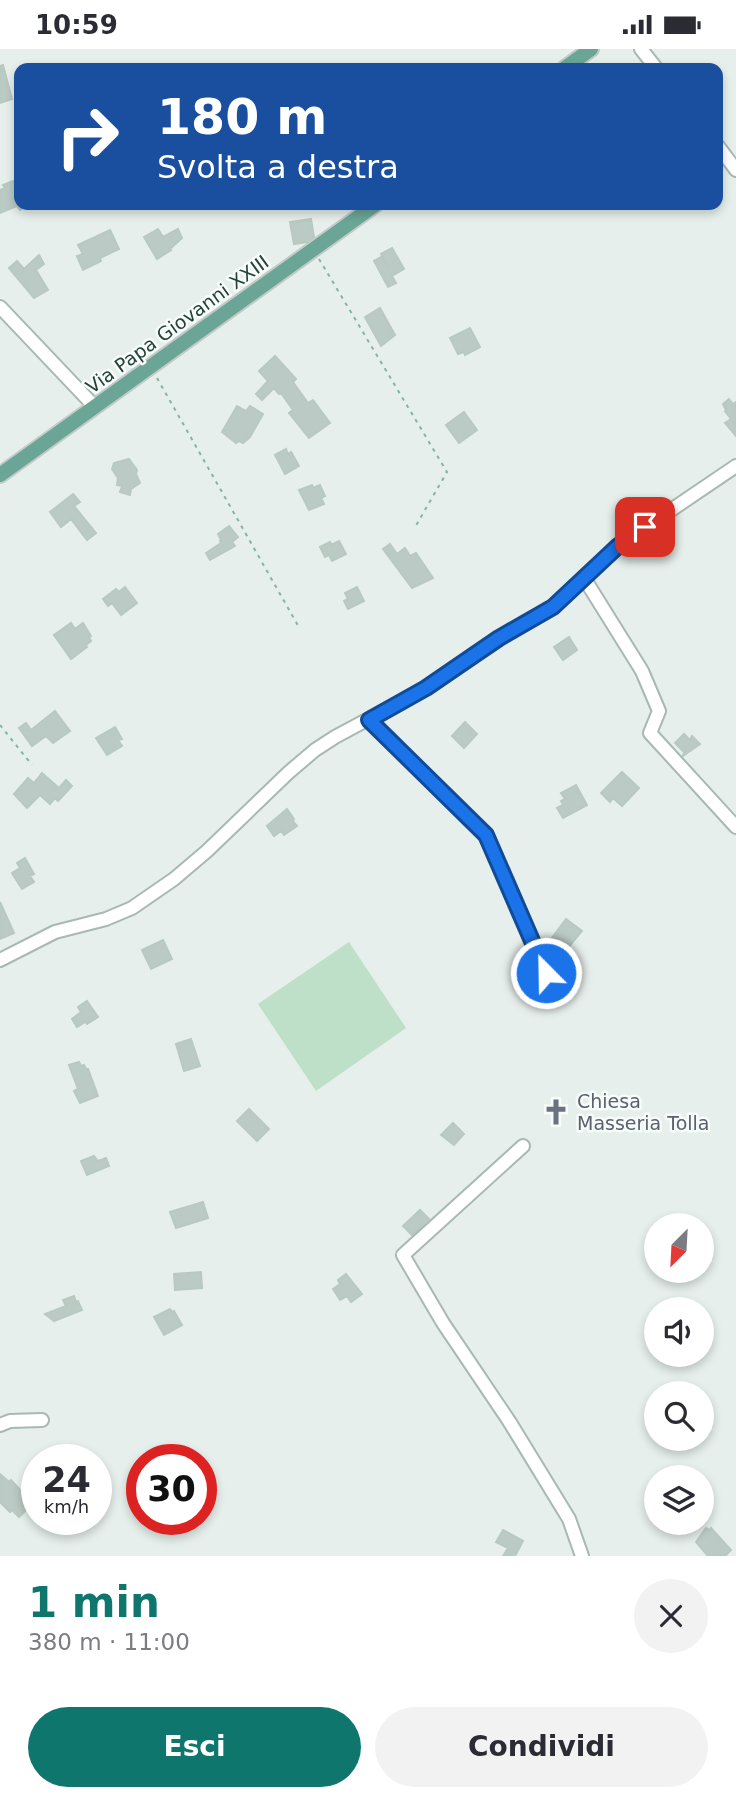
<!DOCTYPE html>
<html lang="it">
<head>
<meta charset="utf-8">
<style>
  :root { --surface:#fff; --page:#f2f2f3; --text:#2b2b33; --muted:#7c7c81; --accent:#0f766e }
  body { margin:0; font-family:"DejaVu Sans",sans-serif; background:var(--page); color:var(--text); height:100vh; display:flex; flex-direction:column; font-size:26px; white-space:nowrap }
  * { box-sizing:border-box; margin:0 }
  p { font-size:23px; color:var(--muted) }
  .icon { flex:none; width:38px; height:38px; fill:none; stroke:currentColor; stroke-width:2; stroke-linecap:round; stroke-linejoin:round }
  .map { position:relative; height:1507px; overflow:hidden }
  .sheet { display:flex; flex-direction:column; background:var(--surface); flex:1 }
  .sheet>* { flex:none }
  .hud { position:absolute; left:14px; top:14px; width:709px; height:147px; border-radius:14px; box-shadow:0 4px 10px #0003; background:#1a4fa0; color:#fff; overflow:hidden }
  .needle { width:46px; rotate:204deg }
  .tools { position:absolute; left:644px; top:1164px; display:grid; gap:14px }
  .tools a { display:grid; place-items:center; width:70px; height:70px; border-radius:50%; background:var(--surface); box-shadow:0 4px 10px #0003; font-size:35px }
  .speed { position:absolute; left:21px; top:1395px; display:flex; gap:14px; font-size:35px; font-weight:700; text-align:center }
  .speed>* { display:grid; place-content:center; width:91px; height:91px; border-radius:50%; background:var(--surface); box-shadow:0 4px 10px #0003; line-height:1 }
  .speed small { font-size:18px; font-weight:400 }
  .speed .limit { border:10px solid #d22; background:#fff; color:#111 }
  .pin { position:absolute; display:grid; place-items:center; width:60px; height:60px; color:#fff; margin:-30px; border-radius:14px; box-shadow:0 4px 10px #0006 }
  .me { position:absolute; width:77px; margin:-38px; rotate:337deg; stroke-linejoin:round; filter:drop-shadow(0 0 5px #0008) }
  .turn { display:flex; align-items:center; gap:24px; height:147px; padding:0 28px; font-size:32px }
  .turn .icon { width:91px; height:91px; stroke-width:2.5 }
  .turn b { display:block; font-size:49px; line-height:60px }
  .round { display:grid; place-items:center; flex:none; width:74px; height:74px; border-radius:37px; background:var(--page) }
  .head { display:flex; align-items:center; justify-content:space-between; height:119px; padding:0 28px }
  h1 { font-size:42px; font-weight:800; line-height:52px; color:var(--accent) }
  .button { display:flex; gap:14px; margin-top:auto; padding:14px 28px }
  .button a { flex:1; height:80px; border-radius:42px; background:var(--accent); color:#fff; font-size:28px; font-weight:800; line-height:80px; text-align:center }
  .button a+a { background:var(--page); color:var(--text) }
  .status { display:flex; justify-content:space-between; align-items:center; height:49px; padding:0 35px; background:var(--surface); direction:ltr }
  .status svg { height:19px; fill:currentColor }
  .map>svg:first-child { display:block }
  .green { fill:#bfe0c8 }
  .building { fill:#bbcac4; stroke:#b8c9c2; stroke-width:2 }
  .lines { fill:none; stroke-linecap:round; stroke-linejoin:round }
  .minor-casing { stroke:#a8b8b2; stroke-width:16 }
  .major-casing { stroke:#c2cac8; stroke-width:18 }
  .path { stroke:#86b3a5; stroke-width:2; stroke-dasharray:3.5 5; stroke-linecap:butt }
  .minor { stroke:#fff; stroke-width:12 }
  .major { stroke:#6aa596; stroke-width:14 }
  .route-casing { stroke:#114b97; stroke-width:18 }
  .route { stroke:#1a73e8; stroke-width:12 }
  .labels { text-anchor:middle; stroke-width:5; stroke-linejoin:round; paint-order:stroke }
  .street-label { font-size:19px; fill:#24423a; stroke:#f7fbf9 }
  .worship-label { font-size:19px; fill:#5b616d; stroke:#f7fbf9; text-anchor:start }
</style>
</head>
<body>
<div class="status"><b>10:59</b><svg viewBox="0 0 49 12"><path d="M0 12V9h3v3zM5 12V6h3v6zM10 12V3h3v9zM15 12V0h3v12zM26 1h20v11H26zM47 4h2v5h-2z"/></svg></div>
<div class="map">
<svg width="736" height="1507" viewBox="0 0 736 1507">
  <rect width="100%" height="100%" fill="#e6efeb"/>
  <path class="green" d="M349,893l57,86 -90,63 -58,-87z"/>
  <path class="building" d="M3,16l9,34 -12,4v-37z
    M13,132l6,18v6h2l2,3 -3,2 -3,-4 -17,7v-23l5,-2 -2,-3z
    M311,170l3,18 -7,5 -13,2 -4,-22z
    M158,180l5,8 15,-8 4,9 -12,11 1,1 -14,9 -13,-22z
    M110,181l9,19 -19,9 1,3 -18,9 -6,-14 6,-2 -5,-9z
    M392,199l12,21 -12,7 4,7 -8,4 -14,-26 7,-4 7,10 -7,-13z
    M39,206l5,9 -8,6 12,20 -14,8 -25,-30 8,-7 7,8z
    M380,259l15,27 -14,11 -16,-29z
    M470,279l10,19 -15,8 -1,-3 -6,2 -8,-16z
    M275,307l21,23 -3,3 15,21 5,-3 17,23 -21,15 -20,-25 4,-3 -12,-17 -2,1 -5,-6 -12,12 -6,-6 12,-13 -9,-10z
    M729,350l4,5 3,-2v34l-11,-13 6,-4 -6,-8 1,-1 -3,-6z
    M237,357l9,5 4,-5 13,8 -13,23 -7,6 -4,-2 -3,2 -14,-11z
    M464,363l13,18 -18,13 -13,-18z
    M286,400l2,5 3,-2 8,14 -14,8 -10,-19z
    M129,410l8,11 -1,4 4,9 -9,6 -1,6 -10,-3 2,-6 -5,-1 1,-7 -6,-9 2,-6z
    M312,436l1,3 7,-3 5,11 -4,2 3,6 -15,6 -10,-20z
    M73,445l7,8 -6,4 22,27 -9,7 -16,-21 -10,8 -11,-15z
    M229,477l9,11 -6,5 3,4 -25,14 -4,-7 15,-10 -1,-2 1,-1 -3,-6z
    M339,492l7,13 -14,7 -3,-6 -4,2 -5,-10 10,-5 1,3z
    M390,495l7,10 8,-6 5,8 6,-3 17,25 -21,10 -29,-39z
    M125,538l12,16 -16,12 -9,-12 -4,3 -5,-7 13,-10 3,3z
    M357,538l7,14 -16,8 -4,-8 4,-2 -3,-6z
    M71,574l4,6 8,-6 8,13 -2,1 2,4 -5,4 1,2 -16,12 -17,-24z
    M569,588l8,13 -14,10 -9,-13z
    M55,662l15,20 -17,12 -7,-7 -14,10 -13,-18 7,-5 5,7z
    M465,673l12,12 -13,14 -12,-12z
    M115,678l7,12 -4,1 4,6 -15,9 -11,-17z
    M684,685l6,6 2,-4 8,8 -17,12 1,-4 -9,-9z
    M622,723l17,16 -17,18 -9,-8 -3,4 -9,-9z
    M42,724l17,15 7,-8 6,6 -14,15 -3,-3 -5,6 -10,-9 -13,13 -13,-14 14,-16 6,5z
    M576,736l11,20 -24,13 -6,-10 6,-3 -2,-4 4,-2 -4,-6z
    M287,760l7,10 -1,2 4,5 -13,9 -3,-4 -7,5 -7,-10z
    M25,809l9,16 -4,2 4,6 -12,7 -10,-16 8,-5 -3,-5z
    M0,853l14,31 -14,6z
    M566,870l16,12 -20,24 -8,-6 2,-2 -7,-5z
    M163,891l9,19 -21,10 -9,-19z
    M87,952l11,16 -11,7 -2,-2 -8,5 -5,-8 9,-7 -3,-5z
    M191,990l9,27 -16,5 -8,-27z
    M79,1013l2,4 3,-1 2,4h2l10,27 -18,7 -6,-12 4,-2 -9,-24z
    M249,1060l20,20 -12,12 -20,-20z
    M453,1074l11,11 -10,11 -13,-10z
    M94,1107l4,5 8,-3 3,8 -22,9 -6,-14z
    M203,1153l5,16 -32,10 -6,-16z
    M420,1161l9,9 -17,16 -9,-9z
    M201,1223l1,16 -27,2 -1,-16z
    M346,1225l16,20 -11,8 -4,-6 -7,4 -7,-11 7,-5 -2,-4z
    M74,1247l2,6 2,-1 4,9 -28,11 -9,-7 21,-8 -3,-6z
    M170,1260l2,3 2,-1 8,14 -18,10 -10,-18z
    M0,1425l9,8 2,-2 11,12 -2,2 11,11 -12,12 -7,-7 -2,2 -10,-10z
    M706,1479l4,2 1,-2 20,22 -6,6h-17l-12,-14z
    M503,1481l20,11 -8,15h-12l5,-8 -12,-6z"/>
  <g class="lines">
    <g class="minor-casing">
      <path id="minor" d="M641,0l15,19
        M718,97l18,24
        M0,258l95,100
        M584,529l58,93 17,40 -9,22 86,94
        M369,671l117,115 60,138
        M0,911l55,-28 51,-13 26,-11 42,-29 33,-28 81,-78 27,-23 20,-13 91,-49 89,-59 38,-22 65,-61 118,-80
        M523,1097l-120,109 40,68 66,98 60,98 13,37
        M0,1376l10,-4 32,-1"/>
    </g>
    <g class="major-casing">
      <path id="major" d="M565,19l26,-19
        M0,426l375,-270"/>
    </g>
    <path class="path" d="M319,210l128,213 -33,57
      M157,329l143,251
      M0,676l32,40"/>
    <use href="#minor" class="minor"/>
    <use href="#major" class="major"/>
  </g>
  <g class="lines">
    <g class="route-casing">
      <path id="route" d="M546,924l-60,-138 -117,-115 57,-32 73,-50 54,-31 65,-61 27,-19"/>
    </g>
    <use href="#route" class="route"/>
  </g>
  <defs>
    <g id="church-bare" transform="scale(2.1)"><path d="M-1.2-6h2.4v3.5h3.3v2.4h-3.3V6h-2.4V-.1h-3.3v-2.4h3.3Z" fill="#6b7280" stroke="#f7fbf9" stroke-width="2.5" paint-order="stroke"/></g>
  </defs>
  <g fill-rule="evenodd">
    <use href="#church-bare" x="556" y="1063"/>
  </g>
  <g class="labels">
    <g class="street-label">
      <text transform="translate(177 275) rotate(-36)" y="7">Via Papa Giovanni XXIII</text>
    </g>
    <g class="worship-label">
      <text x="577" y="1059">Chiesa<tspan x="577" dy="22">Masseria Tolla</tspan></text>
    </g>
  </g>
</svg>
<div class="tools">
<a><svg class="needle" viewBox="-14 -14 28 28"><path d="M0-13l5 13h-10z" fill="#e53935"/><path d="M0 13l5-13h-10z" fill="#7c7c81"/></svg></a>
<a><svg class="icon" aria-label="sound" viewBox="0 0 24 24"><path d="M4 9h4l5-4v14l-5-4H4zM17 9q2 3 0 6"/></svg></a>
<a><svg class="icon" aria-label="search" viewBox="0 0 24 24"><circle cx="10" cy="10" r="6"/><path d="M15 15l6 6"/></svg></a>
<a><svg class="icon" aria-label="layers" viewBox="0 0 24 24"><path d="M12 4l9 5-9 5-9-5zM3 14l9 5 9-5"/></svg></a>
</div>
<div class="speed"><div>24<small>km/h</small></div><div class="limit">30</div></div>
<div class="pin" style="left:645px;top:478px;background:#d93025"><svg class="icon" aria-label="arrive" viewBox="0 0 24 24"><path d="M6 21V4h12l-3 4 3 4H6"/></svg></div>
<svg class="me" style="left:546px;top:924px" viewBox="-20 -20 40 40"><circle r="17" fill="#1a73e8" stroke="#fff" stroke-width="3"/><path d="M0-11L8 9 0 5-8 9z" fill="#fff"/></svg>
<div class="hud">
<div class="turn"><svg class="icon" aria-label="right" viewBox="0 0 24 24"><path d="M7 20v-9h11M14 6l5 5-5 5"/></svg><div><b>180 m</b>Svolta a destra</div></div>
</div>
</div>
<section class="sheet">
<div class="head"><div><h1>1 min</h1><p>380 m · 11:00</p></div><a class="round"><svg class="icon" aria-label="close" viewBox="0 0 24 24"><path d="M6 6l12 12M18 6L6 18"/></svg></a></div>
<div class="button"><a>Esci</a><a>Condividi</a></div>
</section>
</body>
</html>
